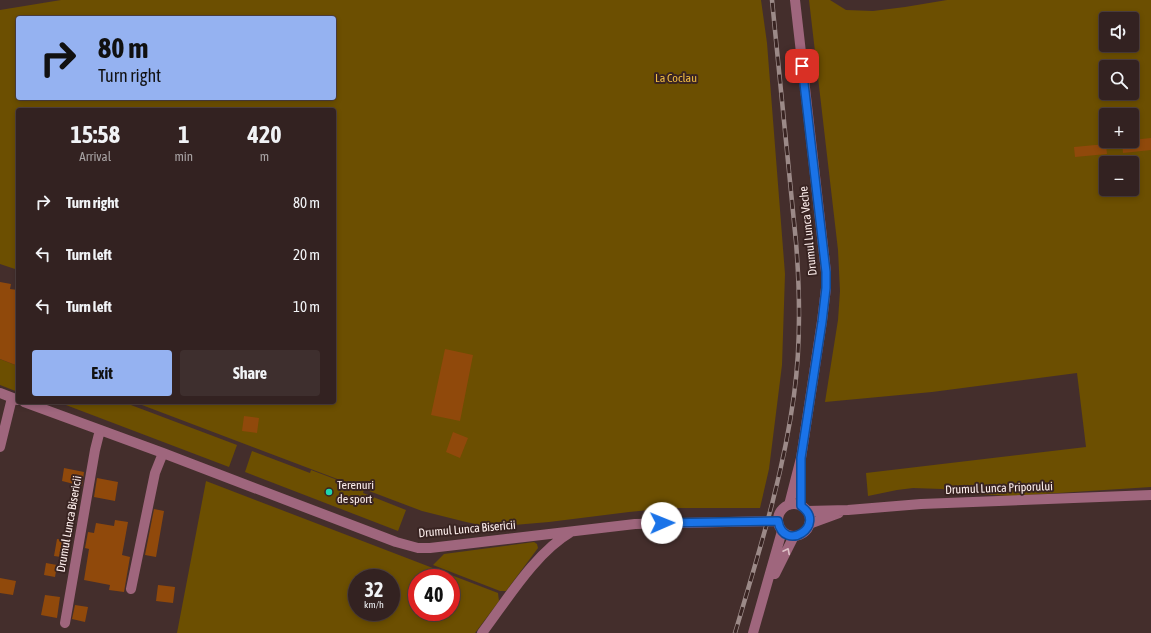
<!DOCTYPE html>
<html lang="en">
<head>
<meta charset="utf-8">
<style>
  :root { --surface:#332221; --page:#3e2f2e; --text:#f1f3f6; --muted:#a9a4a5; --line:#4e3f3f; --accent:#95b2f1 }
  body { margin:0; font-family:"Asap Condensed",sans-serif; background:var(--page); color:var(--text); height:100vh; display:flex; flex-direction:column; font-size:15px; white-space:nowrap }
  * { box-sizing:border-box; margin:0 }
  p { font-size:13px; color:var(--muted) }
  .icon { flex:none; width:22px; height:22px; fill:none; stroke:currentColor; stroke-width:2; stroke-linecap:round; stroke-linejoin:round }
  .map { position:relative; flex:1; overflow:hidden }
  .panel { position:absolute; left:16px; top:108px; width:320px; height:296px; display:flex; flex-direction:column; background:var(--surface); border-radius:4px; box-shadow:0 2px 6px #0003,0 0 0 1px var(--line) }
  .panel>* { flex:none }
  .top-card { position:absolute; left:16px; top:16px; width:320px; height:84px; border-radius:4px; box-shadow:0 2px 6px #0003,0 0 0 1px var(--line); background:#95b2f1; color:#111; overflow:hidden }
  .fabs { position:absolute; left:1099px; top:12px; display:grid; gap:8px }
  .fabs a { display:grid; place-items:center; width:40px; height:40px; border-radius:4px; background:var(--surface); box-shadow:0 2px 6px #0003,0 0 0 1px var(--line); font-size:20px }
  .speed { position:absolute; left:348px; top:569px; display:flex; gap:8px; font-size:20px; font-weight:700; text-align:center }
  .speed>* { display:grid; place-content:center; width:52px; height:52px; border-radius:50%; background:var(--surface); box-shadow:0 2px 6px #0003,0 0 0 1px var(--line); line-height:1 }
  .speed small { font-size:10px; font-weight:400 }
  .speed .limit { border:6px solid #d22; background:#fff; color:#111 }
  .pin { position:absolute; display:grid; place-items:center; width:34px; height:34px; color:#fff; margin:-17px; border-radius:8px; box-shadow:0 2px 6px #0006 }
  .me { position:absolute; width:44px; margin:-22px; rotate:89deg; stroke-linejoin:round; filter:drop-shadow(0 0 3px #0008) }
  .turn { display:flex; align-items:center; gap:14px; height:84px; padding:0 16px; font-size:18px }
  .turn .icon { width:52px; height:52px; stroke-width:2.5 }
  .turn b { display:block; font-size:28px; line-height:34px }
  .eta { display:flex; justify-content:space-evenly; align-items:center; height:68px; text-align:center }
  .eta b { font-size:24px; font-weight:700; line-height:28px }
  .button { display:flex; gap:8px; margin-top:auto; padding:8px 16px }
  .button a { flex:1; height:46px; border-radius:4px; background:var(--accent); color:#111; font-size:16px; font-weight:700; line-height:46px; text-align:center }
  .button a+a { background:var(--page); color:var(--text) }
  ul { padding:0; list-style:none }
  li { display:flex; align-items:center; gap:12px; height:52px; padding:0 16px }
  li div { flex:1 }
  li b { display:block; font-size:15px }
  li em { font-style:normal }
  .map>svg:first-child { display:block }
  .green { fill:#6c4f01; fill-rule:evenodd }
  .building { fill:#90490b }
  .lines { fill:none; stroke-linecap:round; stroke-linejoin:round }
  .minor { stroke:#9f667d; stroke-width:10 }
  .rail-casing { stroke:#9c8a88; stroke-width:4.5 }
  .rail { stroke:#392422; stroke-width:3; stroke-dasharray:9; stroke-linecap:butt }
  .oneway { stroke:#ddbfc6 }
  .route-casing { stroke:#114b97; stroke-width:10 }
  .route { stroke:#1a73e8; stroke-width:7 }
  .poi-dot { fill:#1fd5b0; stroke:#392422; stroke-width:1.5 }
  .labels { text-anchor:middle; stroke-width:4; stroke-linejoin:round; paint-order:stroke }
  .park-label { font-size:12px; fill:#f2bd43; stroke:#392422 }
  .street-label { font-size:12px; fill:#feefed; stroke:#392422 }
  .poi-label { font-size:12px; fill:#feefed; stroke:#392422; text-anchor:start }
</style>
</head>
<body>
<div class="map">
<svg width="1151" height="633" viewBox="0 0 1151 633">
  <rect width="100%" height="100%" fill="#442e2c"/>
  <path class="green" d="M61,0h700l6,43 18,231 -3,91 -13,104 -9,39h-91l-40,4 -80,10 -59,5 -24,-5 -44,-11 -288,-109h200v-292h-316v160l-18,-6v-254zM18,18h316v80h-316z
    M809,0h21l16,10 27,1 32,-4 42,-7h204v487l-138,9 -39,-2 -32,-5 -29,-1 -16,2 -29,6 -2,-23 220,-26 -9,-74 -145,19 -107,10 13,-82 2,-29 -2,-41zM1106,19h26v26h-26zM1106,67h26v26h-26zM1106,115h26v26h-26zM1106,163h26v26h-26z
    M0,359l18,7v26l-18,-7z
    M58,402h65l114,43 -8,22z
    M252,451l58,22 1,-3 53,20 -1,3 43,17 -8,21 -153,-59z
    M206,481l292,112 1,8 -24,32h-298zM357,578h34v34h-34zM417,578h34v34h-34z
    M534,542l3,2 1,4 -32,43h-6l-67,-26 11,-11z"/>
  <path class="building" d="M1151,138v12l-28,3 -1,-12h10v-1z
    M1106,144l1,10 -32,3 -1,-10z
    M0,282l11,2 -1,5 8,1v76l-18,-7z
    M445,349l28,6 -13,66 -29,-6z
    M244,416l15,2 -2,15 -15,-2z
    M453,432l15,6 -8,20 -14,-6z
    M64,468l20,4 -2,14 -20,-5z
    M97,478l21,4 -3,19 -21,-4z
    M154,509l10,2 -8,46 -11,-2z
    M115,520l13,2 -6,33 8,2 -6,35 -15,-2 1,-5 -26,-5 5,-31 -4,-1 3,-16 6,1 2,-10 18,3z
    M57,539l13,2 -2,17 -14,-2z
    M46,563l11,2 -2,12 -11,-2z
    M0,578l16,3 -3,14 -13,-2z
    M158,585l17,2 -2,16 -17,-2z
    M45,595l15,2 -3,21 -16,-3z
    M75,605l13,2 -3,15 -13,-3z"/>
  <g class="lines">
    <path class="minor" d="M0,393l18,7
      M24,402l139,51 233,89 22,6h12l205,-24 143,-3
      M0,447l12,-49
      M801,472v34
      M778 520a16 16 0 1 1 32 0a16 16 0 1 1-32 0Z
      M789,505l12,-47 21,-137 4,-33v-16l-31,-272
      M807,511l41,-1 73,-6 230,-9
      M809,524l30,-11
      M775,574l19,-38
      M131,589l24,-116 8,-20
      M65,623l30,-173 5,-20
      M482,633c25,-33 53,-80 89,-101
      M753,633l29,-102"/>
    <g class="rail-casing">
      <path id="rail" d="M735,633c23,-78 48,-156 59,-238 7,-51 6,-102 2,-153l-24,-242"/>
    </g>
    <use href="#rail" class="rail"/>
  </g>
  <defs><path id="oneway-chevron" d="M-2-3.5L2.5 0L-2 3.5" fill="none" stroke-width="1.6" stroke-linecap="round" stroke-linejoin="round"/></defs>
  <use class="oneway" href="#oneway-chevron" transform="translate(787 551) rotate(-63)"/>
  <g class="lines">
    <g class="route-casing">
      <path id="route" d="M662,523l116,-2c6,33 50,4 23,-15v-48l21,-136 4,-34v-16l-24,-206"/>
    </g>
    <use href="#route" class="route"/>
  </g>
  <circle class="poi-dot" cx="329" cy="492" r="4"/>
  <g class="labels">
    <g class="park-label">
      <text x="676" y="82">La Coclau</text>
    </g>
    <g class="street-label">
      <text transform="translate(808 231) rotate(-96)" y="4">Drumul Lunca Veche</text>
      <text transform="translate(999 488) rotate(-2)" y="4">Drumul Lunca Priporului</text>
      <text transform="translate(69 524) rotate(-80)" y="4">Drumul Lunca Bisericii</text>
      <text transform="translate(467 529) rotate(-5)" y="4">Drumul Lunca Bisericii</text>
    </g>
    <g class="poi-label">
      <text x="337" y="489">Terenuri<tspan x="337" dy="14">de sport</tspan></text>
    </g>
  </g>
</svg>
<div class="fabs">
<a><svg class="icon" aria-label="sound" viewBox="0 0 24 24"><path d="M4 9h4l5-4v14l-5-4H4zM17 9q2 3 0 6"/></svg></a>
<a><svg class="icon" aria-label="search" viewBox="0 0 24 24"><circle cx="10" cy="10" r="6"/><path d="M15 15l6 6"/></svg></a>
<a>+</a>
<a>−</a>
</div>
<div class="speed"><div>32<small>km/h</small></div><div class="limit">40</div></div>
<div class="pin" style="left:802px;top:66px;background:#d93025"><svg class="icon" aria-label="arrive" viewBox="0 0 24 24"><path d="M6 21V4h12l-3 4 3 4H6"/></svg></div>
<svg class="me" style="left:662px;top:523px" viewBox="-20 -20 40 40"><circle r="19" fill="#fff"/><path d="M0-13L10 11 0 6-10 11z" fill="#1a73e8"/></svg>
<div class="top-card">
<div class="turn"><svg class="icon" aria-label="right" viewBox="0 0 24 24"><path d="M7 20v-9h11M14 6l5 5-5 5"/></svg><div><b>80 m</b>Turn right</div></div>
</div>
<section class="panel">
<div class="eta">
<div><b>15:58</b><p>Arrival</p></div>
<div><b>1</b><p>min</p></div>
<div><b>420</b><p>m</p></div>
</div>
<ul>
<li><svg class="icon" aria-label="right" viewBox="0 0 24 24"><path d="M7 20v-9h11M14 6l5 5-5 5"/></svg><div><b>Turn right</b></div><em>80 m</em></li>
<li><svg class="icon" aria-label="left" viewBox="0 0 24 24"><path d="M17 20v-9H6M10 6l-5 5 5 5"/></svg><div><b>Turn left</b></div><em>20 m</em></li>
<li><svg class="icon" aria-label="left" viewBox="0 0 24 24"><path d="M17 20v-9H6M10 6l-5 5 5 5"/></svg><div><b>Turn left</b></div><em>10 m</em></li>
</ul>
<div class="button"><a>Exit</a><a>Share</a></div>
</section>
</div>
</body>
</html>
